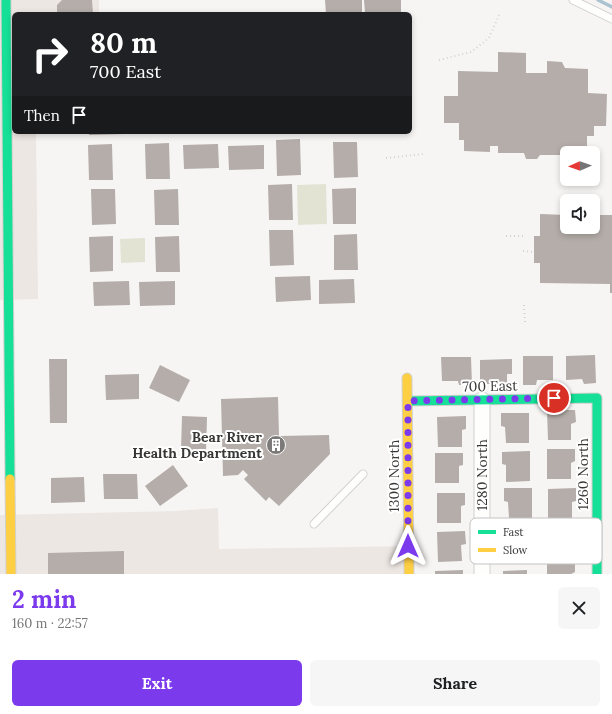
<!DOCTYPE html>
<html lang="en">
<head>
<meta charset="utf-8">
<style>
  :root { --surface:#fff; --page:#f6f6f6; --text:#202124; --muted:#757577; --accent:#7c3aed }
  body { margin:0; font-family:Lora,serif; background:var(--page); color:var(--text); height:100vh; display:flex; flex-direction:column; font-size:15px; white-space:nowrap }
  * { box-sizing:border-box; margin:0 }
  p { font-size:13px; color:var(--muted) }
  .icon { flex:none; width:22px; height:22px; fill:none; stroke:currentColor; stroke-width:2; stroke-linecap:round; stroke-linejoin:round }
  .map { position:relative; height:574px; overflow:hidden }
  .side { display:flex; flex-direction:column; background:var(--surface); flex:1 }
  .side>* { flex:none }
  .hud { position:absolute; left:12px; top:12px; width:400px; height:122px; border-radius:6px; box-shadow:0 2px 6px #0003; background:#202124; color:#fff; overflow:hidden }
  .needle { width:26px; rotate:268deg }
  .fabs { position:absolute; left:560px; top:146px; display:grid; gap:8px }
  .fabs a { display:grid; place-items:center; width:40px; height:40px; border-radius:6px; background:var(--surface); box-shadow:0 2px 6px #0003; font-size:20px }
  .pin { position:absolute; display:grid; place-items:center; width:34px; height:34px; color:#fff; margin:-17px; border:2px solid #fff; border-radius:50%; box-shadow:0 1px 4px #0007 }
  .me { position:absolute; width:44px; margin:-22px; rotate:0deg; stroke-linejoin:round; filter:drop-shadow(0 0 3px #0008) }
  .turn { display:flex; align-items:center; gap:14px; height:84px; padding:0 12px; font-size:18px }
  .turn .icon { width:52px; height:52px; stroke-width:2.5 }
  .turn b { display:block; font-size:28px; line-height:34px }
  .then { display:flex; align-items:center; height:38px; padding:0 12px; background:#0003; gap:8px; font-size:15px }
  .round { display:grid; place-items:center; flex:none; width:42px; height:42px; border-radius:6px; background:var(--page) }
  .headline { display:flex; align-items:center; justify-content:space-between; height:68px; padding:0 12px }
  h1 { font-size:24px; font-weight:700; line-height:30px; color:var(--accent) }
  .button { display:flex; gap:8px; margin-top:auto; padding:8px 12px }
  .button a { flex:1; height:46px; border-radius:6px; background:var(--accent); color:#fff; font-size:16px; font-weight:700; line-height:46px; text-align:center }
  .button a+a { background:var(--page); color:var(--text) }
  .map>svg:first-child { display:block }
  .built { fill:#ede7e3 }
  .green { fill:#e3e3d4 }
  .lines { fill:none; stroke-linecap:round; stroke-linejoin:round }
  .stream { stroke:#abc3d1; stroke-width:3.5 }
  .building { fill:#b4ada9 }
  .lane-casing { stroke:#d2d1d0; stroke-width:9 }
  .street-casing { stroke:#d2d1d0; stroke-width:17 }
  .fast-casing { stroke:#d2d1d0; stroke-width:11 }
  .slow-casing { stroke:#d2d1d0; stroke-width:11 }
  .path { stroke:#d4d3d3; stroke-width:2; stroke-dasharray:1 3; stroke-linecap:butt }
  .lane { stroke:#fefefd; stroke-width:7 }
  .street { stroke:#fefefd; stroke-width:15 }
  .fast { stroke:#16e098; stroke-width:9 }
  .slow { stroke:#ffcf43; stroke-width:9 }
  .route { stroke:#7c3aed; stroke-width:7; stroke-dasharray:0 12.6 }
  .labels { text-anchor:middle; stroke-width:4; stroke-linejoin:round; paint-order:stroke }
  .street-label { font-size:14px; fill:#383736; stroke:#fff }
  .poi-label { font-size:14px; font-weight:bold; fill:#383736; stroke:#fff; text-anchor:end }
  .key { fill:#fff; stroke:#c3c3c3; stroke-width:1 }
  .key-label { font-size:11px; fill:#383736 }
</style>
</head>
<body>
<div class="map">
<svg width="612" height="574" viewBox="0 0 612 574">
  <rect width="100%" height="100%" fill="#f7f5f4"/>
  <path class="built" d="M0,0h99v14h-85v118h22l2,167 -38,1z
    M218,508l1,41 194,-3 1,28h-414v-59l175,-4z"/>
  <path class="green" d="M326,184l1,40 -29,1 -1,-40z
    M145,238v24l-24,1 -1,-24z"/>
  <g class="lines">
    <path class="stream" d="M598,0l14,7"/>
  </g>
  <path class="building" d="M62,0h30l1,14h-36v-9z
    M325,0h37v13l-36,1z
    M364,0h37v12l-36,1z
    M498,52l28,1v20h21v-12l15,1 3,6 23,1v24l19,1 -1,32h-12v10h-7v13h-20v6h-27l-3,4h-11l-2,-6h-26v-7h-8v6l-26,-1v-11h-5v-17h-15v-27h14v-25l40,1z
    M89,132h35v2l-35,1z
    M300,139l1,36 -24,1 -1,-36z
    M333,142h24l1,35 -24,1z
    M169,143l1,36h-24l-1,-35z
    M112,144l1,36h-24l-1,-35z
    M218,144l1,24 -35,1 -1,-24z
    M264,145v24l-35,1 -1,-24z
    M292,184l1,36h-24l-1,-35z
    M356,188v36h-23l-1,-35z
    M91,189h24l1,35 -24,1z
    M178,189l1,36h-24l-1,-35z
    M540,214l27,1v12h26v-12h19v78h-2v-9l-70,-1v-20h-6v-27h6z
    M269,230h24l1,35 -24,1z
    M357,234l1,36h-24v-35z
    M113,236v35l-23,1 -1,-35z
    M179,236l1,36h-24l-1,-35z
    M310,276l1,24 -35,2 -1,-25z
    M354,279l1,24 -36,1v-24z
    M129,281l1,24 -36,1 -1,-24z
    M175,281v24l-35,1 -1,-24z
    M595,355l1,28 -12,1 -2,-5 -16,1v-24z
    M523,356h30v24h-16l-1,5h-13z
    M441,357h30l1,28h-13l-1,-4h-16z
    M49,359h18v64h-17z
    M512,359v15h-5v10h-27v-24z
    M160,365l30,15 -11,22 -30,-14z
    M139,374v25l-33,1 -1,-25z
    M278,397l1,39 50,-1 1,19 -51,52 -10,-9 -3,4 -22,-22 4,-4 -5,-5 -5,5 -15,1 -2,-77z
    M547,410h28l1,12 -5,2v16h-23z
    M501,413h28v30h-23l-1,-16 -4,-1z
    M182,416l25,1 -1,34 -25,-1z
    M466,416v13l-4,1v17h-24l-1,-30z
    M547,449h28v12l-4,2v16h-24z
    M530,451v30l-24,1v-17l-4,-1v-12z
    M435,453h28v12l-4,1v17h-24z
    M173,465l15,21 -28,20 -15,-20z
    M103,474h34l1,25h-34z
    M84,477l1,25 -34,1v-25z
    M504,488h28v30h-23l-1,-16 -4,-1z
    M576,488v13l-4,1v16l-24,1v-30z
    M437,493h28v12l-4,1v17h-24z
    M465,531l1,13 -5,1 1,16 -24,1 -1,-30z
    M124,551v23h-76v-21z
    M547,560h28v12l-4,2h-24z
    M463,570v4h-28v-3z
    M527,570v4h-24v-3z"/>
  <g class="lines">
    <g class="lane-casing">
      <path id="lane" d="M573,0l39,19
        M314,524l49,-50"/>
    </g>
    <g class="street-casing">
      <path id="street" d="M482,400v174"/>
    </g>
    <g class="fast-casing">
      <path id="fast" d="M6,0l4,479
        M408,401l189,-3v176"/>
    </g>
    <g class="slow-casing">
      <path id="slow" d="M407,378l2,196
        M10,479l1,95"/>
    </g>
    <path class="path" d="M439,60l32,-8 18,-14 10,-23
      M386,158l37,-4
      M506,236h17
      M523,251l11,1
      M524,305l1,17"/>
    <use href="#lane" class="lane"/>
    <use href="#street" class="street"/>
    <use href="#fast" class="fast"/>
    <use href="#slow" class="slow"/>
  </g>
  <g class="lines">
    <path class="route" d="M408,546v-145l146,-3"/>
  </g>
  <defs>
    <g id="building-disc" transform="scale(1)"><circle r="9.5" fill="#7b7a78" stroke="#fff"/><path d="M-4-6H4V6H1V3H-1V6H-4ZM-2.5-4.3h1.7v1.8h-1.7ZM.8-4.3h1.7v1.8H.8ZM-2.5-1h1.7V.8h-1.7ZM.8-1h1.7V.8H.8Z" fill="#fff"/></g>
  </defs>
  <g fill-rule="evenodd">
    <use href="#building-disc" x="276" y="445"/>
  </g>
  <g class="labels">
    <g class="street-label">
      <text transform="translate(490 386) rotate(-1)" y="5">700 East</text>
      <text transform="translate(583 474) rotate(-90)" y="5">1260 North</text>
      <text transform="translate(482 475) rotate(-90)" y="5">1280 North</text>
      <text transform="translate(394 476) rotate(-90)" y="5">1300 North</text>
    </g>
    <g class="poi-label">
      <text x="262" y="442">Bear River<tspan x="262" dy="16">Health Department</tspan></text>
    </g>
  </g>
  <rect x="470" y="518" width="132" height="46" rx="6" class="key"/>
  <rect x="478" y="530" width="18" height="4" fill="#16e098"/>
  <rect x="478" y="548" width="18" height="4" fill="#ffcf43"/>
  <g class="key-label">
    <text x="503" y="536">Fast</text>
    <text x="503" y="554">Slow</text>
  </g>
</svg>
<div class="fabs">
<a><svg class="needle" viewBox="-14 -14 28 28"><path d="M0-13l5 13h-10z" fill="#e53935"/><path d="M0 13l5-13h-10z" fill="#757577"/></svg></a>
<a><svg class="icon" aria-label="sound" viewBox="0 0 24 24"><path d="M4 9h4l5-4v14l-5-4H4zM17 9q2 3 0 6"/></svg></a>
</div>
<div class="pin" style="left:554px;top:398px;background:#d93025"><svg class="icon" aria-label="arrive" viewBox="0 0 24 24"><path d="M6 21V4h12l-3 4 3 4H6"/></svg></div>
<svg class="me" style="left:408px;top:546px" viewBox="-20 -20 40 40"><path d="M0-17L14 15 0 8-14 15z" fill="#7c3aed" stroke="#fff" stroke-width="4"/></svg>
<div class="hud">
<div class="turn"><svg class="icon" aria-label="right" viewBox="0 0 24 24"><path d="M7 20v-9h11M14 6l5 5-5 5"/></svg><div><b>80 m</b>700 East</div></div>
<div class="then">Then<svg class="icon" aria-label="arrive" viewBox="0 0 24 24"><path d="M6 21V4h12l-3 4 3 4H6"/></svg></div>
</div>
</div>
<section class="side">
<div class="headline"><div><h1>2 min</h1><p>160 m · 22:57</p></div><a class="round"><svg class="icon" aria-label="close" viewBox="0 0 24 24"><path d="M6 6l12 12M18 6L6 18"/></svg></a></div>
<div class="button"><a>Exit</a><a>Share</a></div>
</section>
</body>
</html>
